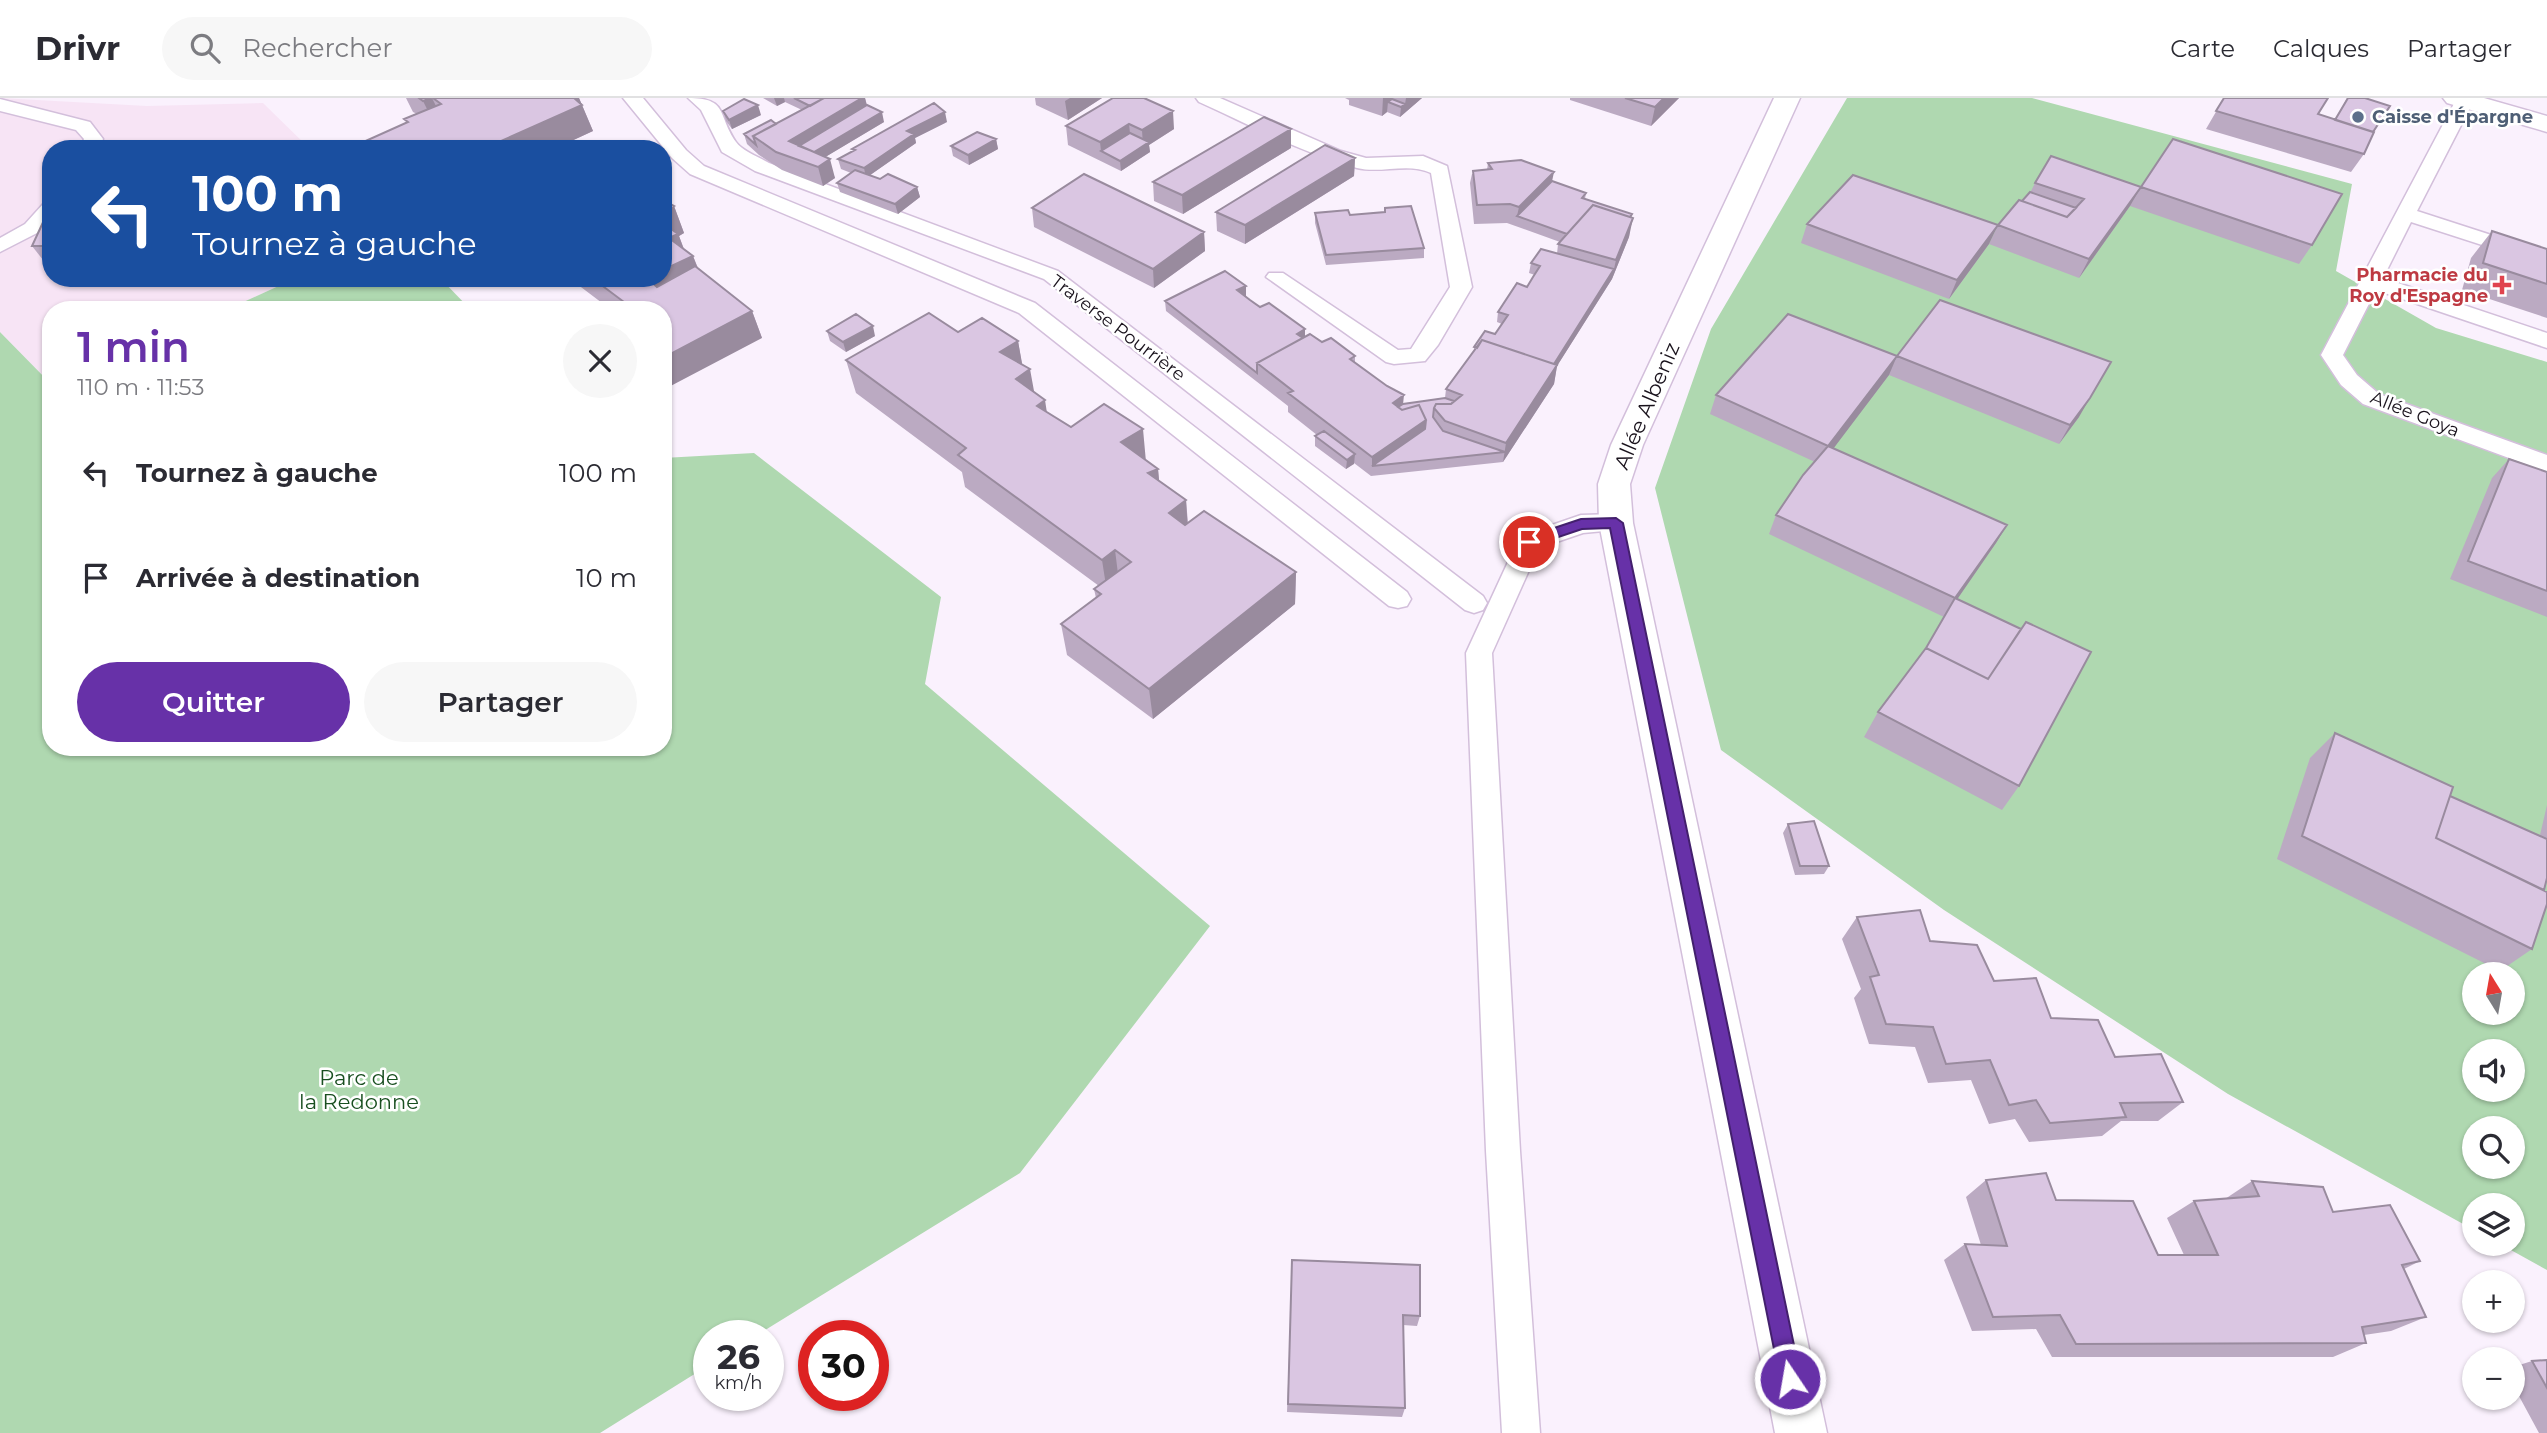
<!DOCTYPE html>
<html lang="fr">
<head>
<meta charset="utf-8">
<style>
  :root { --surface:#fff; --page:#f7f7f7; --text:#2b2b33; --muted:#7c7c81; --line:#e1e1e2; --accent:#6731a8 }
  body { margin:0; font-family:Montserrat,sans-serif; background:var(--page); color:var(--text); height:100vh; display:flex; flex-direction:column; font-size:26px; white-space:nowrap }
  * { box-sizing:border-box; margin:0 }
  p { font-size:23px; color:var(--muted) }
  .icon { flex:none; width:38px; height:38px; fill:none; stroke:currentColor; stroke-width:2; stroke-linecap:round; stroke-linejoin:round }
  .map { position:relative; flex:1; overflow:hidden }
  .panel { position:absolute; left:42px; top:203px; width:630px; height:455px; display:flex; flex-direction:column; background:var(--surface); border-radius:28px; box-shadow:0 2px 5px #0004 }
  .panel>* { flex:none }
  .top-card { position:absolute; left:42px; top:42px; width:630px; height:147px; border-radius:28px; box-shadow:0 2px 5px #0004; background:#1a4fa0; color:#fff; overflow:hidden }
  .needle { width:46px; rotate:349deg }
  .controls { position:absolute; left:2462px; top:864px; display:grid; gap:14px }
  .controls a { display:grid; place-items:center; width:63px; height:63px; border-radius:50%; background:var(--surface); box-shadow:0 2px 5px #0004; font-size:35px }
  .speed { position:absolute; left:693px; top:1222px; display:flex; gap:14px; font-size:35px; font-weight:700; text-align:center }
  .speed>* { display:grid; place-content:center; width:91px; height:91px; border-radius:50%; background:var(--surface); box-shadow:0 2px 5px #0004; line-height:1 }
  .speed small { font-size:18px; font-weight:400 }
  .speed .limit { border:10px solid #d22; background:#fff; color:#111 }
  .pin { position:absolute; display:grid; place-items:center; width:60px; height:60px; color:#fff; margin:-30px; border:4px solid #fff; border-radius:50%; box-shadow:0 2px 7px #0007 }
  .me { position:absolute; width:77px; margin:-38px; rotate:348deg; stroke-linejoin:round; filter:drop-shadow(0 0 5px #0008) }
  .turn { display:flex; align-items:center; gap:24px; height:147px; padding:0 35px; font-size:32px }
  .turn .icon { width:91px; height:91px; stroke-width:2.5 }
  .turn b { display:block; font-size:49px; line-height:60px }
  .round { display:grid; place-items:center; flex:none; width:74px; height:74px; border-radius:37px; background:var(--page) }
  .headline { display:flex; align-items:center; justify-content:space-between; height:119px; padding:0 35px }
  h1 { font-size:42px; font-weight:600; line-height:52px; color:var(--accent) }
  .button { display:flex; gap:14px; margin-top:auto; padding:14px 35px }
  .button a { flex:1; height:80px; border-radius:42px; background:var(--accent); color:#fff; font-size:28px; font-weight:600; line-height:80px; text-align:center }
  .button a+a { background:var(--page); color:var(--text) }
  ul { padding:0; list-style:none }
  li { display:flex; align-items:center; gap:21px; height:105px; padding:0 35px }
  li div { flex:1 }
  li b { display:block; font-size:26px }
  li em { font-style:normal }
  header { display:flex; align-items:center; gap:42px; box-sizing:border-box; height:98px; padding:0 35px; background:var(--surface); border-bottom:2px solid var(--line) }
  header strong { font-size:33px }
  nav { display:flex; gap:38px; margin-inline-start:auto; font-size:24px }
  .search { width:490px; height:63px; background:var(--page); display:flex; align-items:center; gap:18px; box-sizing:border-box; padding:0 24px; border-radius:38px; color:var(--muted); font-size:26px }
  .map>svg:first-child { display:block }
  .education { fill:#f7e4f5 }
  .green { fill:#afd8b0; fill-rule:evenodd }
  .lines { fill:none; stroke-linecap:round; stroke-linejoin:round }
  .service-casing { stroke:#d3bfdb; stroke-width:3 }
  .minor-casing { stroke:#d3bfdb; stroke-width:3 }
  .service { fill:#fff; fill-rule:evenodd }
  .minor { fill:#fff; fill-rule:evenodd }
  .wall { fill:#bbaac2 }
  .shaded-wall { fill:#998b9e }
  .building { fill:#dac6e2; stroke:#998b9e; stroke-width:2 }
  .route { fill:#6731a8; stroke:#43206d; stroke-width:2 }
  .service-dot { fill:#5c6f8a; stroke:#fff; stroke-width:2.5 }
  .health-dot { fill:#e0444e; stroke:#fff; stroke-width:2.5 }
  .labels { text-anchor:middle; stroke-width:5; stroke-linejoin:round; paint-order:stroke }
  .far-service-label { font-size:18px; font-weight:bold; fill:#4e5e75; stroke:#fff; text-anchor:start }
  .far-health-label { font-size:18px; font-weight:bold; fill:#be3a42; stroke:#fff; text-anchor:end }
  .far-street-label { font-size:18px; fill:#18111b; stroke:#fff }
  .street-label { font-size:21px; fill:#18111b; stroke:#fff }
  .park-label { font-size:21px; fill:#194f20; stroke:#fff }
</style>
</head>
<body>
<header>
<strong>Drivr</strong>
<div class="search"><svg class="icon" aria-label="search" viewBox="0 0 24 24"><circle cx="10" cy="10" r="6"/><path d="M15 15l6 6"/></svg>Rechercher</div>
<nav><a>Carte</a><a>Calques</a><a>Partager</a></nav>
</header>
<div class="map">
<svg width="2547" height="1335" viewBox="0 0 2547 1335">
  <rect width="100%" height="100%" fill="#faf1fd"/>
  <path class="education" d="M0,0l147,8 116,-3 47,46h-259v129h245l-70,32h-175v74l-51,-52z"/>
  <path class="green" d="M1847,0h185l320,86 -16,87 100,57 111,34v908l-47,-26h13v-38h-39v24l-246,-136 -284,-184 -223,-160 -66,-262 56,-159zM2474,877h39v38h-39zM2474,954h39v38h-39zM2474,1031h39v38h-39z
    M296,180h144l31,32h-245z
    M0,234l51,52v363h612v-289l91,-5 187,144 -16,87 285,242 -190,247 -263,162h-48v30l-109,68h-600z"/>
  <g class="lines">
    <g class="service-casing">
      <path id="service" d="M623,0h20l43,52 18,16 331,137 372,289 4,7 -4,7 -9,2 -9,-2 -370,-293 -329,-139 -18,-16z
        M688,0c41,0 29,17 48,44 6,9 23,15 33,21l289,108 425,325 4,7 -4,7 -9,3 -9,-3 -421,-331 -289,-108 -33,-19 -21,-42z
        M1196,0h24l121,53 25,7 57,-2 24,10 25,121 -34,58 -13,16 -31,3 -8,-2 -120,-85 3,-4h14l115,77 13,-1 39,-62 -19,-114c-23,-11 -50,1 -74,-5 -55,-15 -107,-43 -158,-66z
        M2457,0l17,2 -57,111 130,42v13l-136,-44 -28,56 164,55v15l-171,-58 -33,65 14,20 22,19 168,61v17l-184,-68 -22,-19 -20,-30z
        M0,1l90,23 13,17 -4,10h-19l4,-10 -8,-9 -76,-19z
        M51,103v18l-12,13 -39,20v-14l25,-14 19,-21z
        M1616,416l9,3 3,6 -3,6 -42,4 -44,15 -47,105 28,498 20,282h-38l-16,-282 -20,-498 54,-117 61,-21z"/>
    </g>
    <g class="minor-casing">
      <path id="minor" d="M1774,0h26l-157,347 -13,39 3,39 194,910h-52l-176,-910 -1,-39 13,-39z
        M2443,0h41l63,18v16l-100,-29z"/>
    </g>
    <use href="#service" class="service"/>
    <use href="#minor" class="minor"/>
  </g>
  <path class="wall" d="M406,0h173l14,33 -39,18h-190l-3,-6 46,-20 -3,-4 13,-5 -4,-2z
    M763,0h102l2,7 17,17 -59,35 10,21 -12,8 -41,-16 -23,-15 -12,-11 -3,-10 32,-10 26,-14 -17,-8 -8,4z
    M1035,0h67l-34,22 -32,-15z
    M1113,0l61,31 -25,16 1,7 -29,19 -53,-26 -2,-19z
    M1345,0h77l-22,19 -13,-5 -5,4 -33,-11v-5z
    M1570,0h109l-28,28 -81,-26z
    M2224,0l94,16 17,6 12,-22 26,34 -9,22 -13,18 -145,-43z
    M723,13l38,4 -29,14 -6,-8z
    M947,24l-32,16 1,5 -46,32 10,4 37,8 3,10 -22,17 -58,-22 -3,-9 14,-10 -10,-4 -3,-10 15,-8 -1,-2z
    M996,41l2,10 -29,16 -16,-9 -2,-10z
    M1291,50l-108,66 -29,-13 -1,-19z
    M1355,60l-1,18 -109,68 -28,-13 -1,-19z
    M1488,65l64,18 34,12 -1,6 47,15 -3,23 -17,42 -55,87 -3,18 -51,78 -132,14 -17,-13 -8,6 -31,-23v-10l2,-1 -29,-23v-6l-122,-95 -1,-10 81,-5 -1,1 15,10 45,22v8l17,5 33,14v6l48,42 42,-6 1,-9 28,-37v-5l21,-13 7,-10 -5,-2 1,-10 29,-25 8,-12 -6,-2 2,-10 26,-9 1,-10 2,-2 -53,-19 -33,1 -4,-41 2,-9 15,-4z
    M2035,85l106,4 -11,19 -51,72 -90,-34 9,-19 32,-32z
    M2141,89l171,58 -13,19 -169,-58z
    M674,108l10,27 -5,3 5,13 9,7 5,12 54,43 10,27 -152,-29 -41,-31h94z
    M1032,110l172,24 1,19 -51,37 -120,-61z
    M1385,110l39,40v10l-98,7 -11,-42v-10l35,2 34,-3z
    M51,119v48h-4l-15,-19z
    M1807,126l182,20 -40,55 -148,-56z
    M2492,133l55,18v69l-85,-28 9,-32z
    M827,233l48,5 -29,16 -16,-11z
    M958,234l60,9 4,24 12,27 13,20 24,15 74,32 13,10 1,12 27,19 2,23 108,49 -1,32 -142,115 -86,-64 -6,-31 35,-26 -2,-9 5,-3 -134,-99 -3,-15 -106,-79 -10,-33z
    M1897,258l182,61 -20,27 -170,-69 -56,73 174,77 -11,18 -39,56 62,187 -17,24 -138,-73 14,-25 48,-64 18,-31 -175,-83 7,-19 39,-53 -105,-48 6,-19z
    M2509,361l38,13v145l-97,-38 42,-101z
    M2335,635l115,63 90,39 7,-30v73l-15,71 -32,22 -223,-112 33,-101z
    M1788,726l41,42 -5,8 -29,1 -12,-42z
    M1857,819l73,24 121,77 64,39 68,45 -25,19h-37l-19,15 -73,6 -14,-23 -26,5 -18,-44 -43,3 -13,-36 -46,-3 -15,-46 7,-9 -19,-50z
    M1986,1082l70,20 102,55h26l-17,-37 27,-17 31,-2 27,-18 81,31 87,49 -16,8 22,48 -35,14 -27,4 2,8 -33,14h-281l-16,-28 -64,2 -28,-71 21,-16 16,1 -15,-48z
    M1292,1173l128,45 -3,10 -14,-1 2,83 -3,9 -115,-5z
    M2547,1262v73h-8l-26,-48v-18l19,-6z"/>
  <path class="shaded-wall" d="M432,0l13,26 -9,3 -13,-26z
    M565,0h14l14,33 -39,18h-71z
    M774,0h10l1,4 -8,4z
    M862,0h3l4,17 -78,35 -2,-9z
    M1070,0h32l-34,22 -3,-19z
    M1383,0h9v6l-4,-2 -1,10 -5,4z
    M1406,0h16l-22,19 1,-10 4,-3z
    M1664,0h15l-28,28 4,-19z
    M758,7l3,10 -29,14 -3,-9z
    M1173,13l1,18 -25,16 1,7 -29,19 -1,-10 23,-15 -1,-16z
    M882,14l2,10 -72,43 -6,-8z
    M945,14l2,10 -32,16 1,5 -50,35 -2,-10 43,-37z
    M1129,26l2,19 -30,8 -1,-9z
    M1291,31v19l-108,66 -1,-19z
    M996,41l2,10 -29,16 -1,-10z
    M1355,60l-1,18 -109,68v-19z
    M830,61l5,19 -12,8 -5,-19z
    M1554,74l-4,19 -33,25 2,-9z
    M917,89l3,10 -22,17 -3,-10z
    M2141,89l-11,19 -51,72 10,-19z
    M674,108l10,27 -5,3 8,22 6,-2 10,26 -45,23 -11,-27h16v-66z
    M1633,120l-4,19 -17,42 -55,87 -3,18 -51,78 3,-19 43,-71 65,-103 2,-9z
    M1998,127l-9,19 -40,55 8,-19z
    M1204,134l1,19 -51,37 -1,-19z
    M51,154v7l-6,-6z
    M1246,188v10l-9,4v-10z
    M752,213l10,27 -99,52v-32z
    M873,228l2,10 -29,16 -3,-10z
    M1305,231v10l-8,-5z
    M1018,243l6,33 6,-5 6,33 -20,-23 -16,-27z
    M1897,258l-8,19 -68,90 7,-19z
    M1404,297l-2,19 -9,-11z
    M2090,300l-11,19 -20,27 11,-19z
    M1045,302l5,33 -13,-27z
    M1426,322l-2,19 -52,27v-9z
    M1143,331l3,33 -25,-20z
    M1355,356l-1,10 -8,5 1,-9z
    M1158,371l3,32 -13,-28z
    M1186,402l2,32 -19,-19z
    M2007,427l-11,18 -51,74 10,-19z
    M1115,452l4,32 -12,10 -5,-32z
    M1296,474l-1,32 -142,115 -4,-30z"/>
  <path class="building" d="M419,0h12l-8,3z
    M433,0h141l8,7 -99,44h-115l-7,-6 47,-21 -4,-3 37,-15z
    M794,0h30l-14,8z
    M824,0h38l-73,43 41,18 -12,8 -42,-15 -23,-16z
    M1113,0h31l29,13 -31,19 -13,-6 -29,18 -34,-16z
    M1625,0h39l-9,9z
    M2224,0h104l-10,16 56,18 -10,22 -148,-43z
    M2348,0h17l25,8 -17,26 -38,-12z
    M744,1l14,6 -29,15 -6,-9z
    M1392,1l13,5 -4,3 -13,-5z
    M934,5l11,9 -38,19 7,3 -50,34 -26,-9 17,-9 -3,-1z
    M867,7l15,7 -68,40 -15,-6z
    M1264,19l27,12 -109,66 -29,-13z
    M771,22l5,4 -23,12 3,9 -12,-11z
    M977,34l19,7 -28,16 -17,-9z
    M1130,35l19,9 -29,19 -19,-10z
    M2173,41l169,55 -30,51 -171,-58z
    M1325,47l30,13 -110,67 -29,-13z
    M2051,58l90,31 -52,72 -91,-34 21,-25 48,17 17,-18 -49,-16z
    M1521,62l33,12 -35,35 -9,-3 -33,1 -4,-34 19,-2 -4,-6z
    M855,72l25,9 8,-5 29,13 -22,17 -58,-21z
    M1084,76l120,58 -51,37 -121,-61z
    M1853,77l145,50 -41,55 -150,-56z
    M1552,83l34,12 -4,5 50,16 -2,3 -37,-12 -26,29 -50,-18z
    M2030,94l46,16 -9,9 -45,-16z
    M663,102l11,6 -11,6z
    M1593,107l40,13 -17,42 -58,-16z
    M1411,108l13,42 -98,7 -11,-42 33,-3 2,5 35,-3v-4z
    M51,119v35l-6,1 3,-7h-16l13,-28z
    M663,125l15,11 -9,4 24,18 -30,14z
    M2492,133l55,18v35l-64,-21z
    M1541,151l73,20 -60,95 -72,-24 -5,8 -3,-1 11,-16 10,3 13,-19 -10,-3 19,-29 10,4 6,-10 7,-11 -9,-3z
    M695,168l57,45 -89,47v-48h-54l15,-8 -32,-24h55l10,9z
    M1225,173l21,15 -9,4 13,10 10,7 9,-4 36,26 -8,5 6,4 -46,25v10l-92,-72z
    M1940,202l171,62 -21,36 -20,27 -173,-69z
    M929,215l29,19 24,-14 36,23 -18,11 30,17 -14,10 29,21 -8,6 34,21 33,-23 39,25 -22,13 37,27 -10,4 38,27 -17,13 16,12 19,-14 92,61 -147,117 -88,-65 40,-30 -7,-5 37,-27 -16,-12 -13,10 -144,-105 8,-7 -120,-88z
    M856,216l17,12 -30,16 -16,-11z
    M1788,216l109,42 -69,90 -112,-51z
    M1310,236l12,8 9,-4 24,18 -5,3 37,27 17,9 -11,8 9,7 17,-5 7,15 -54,37 -84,-64 5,-2 -36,-28z
    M1482,242l75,25 -51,78 -61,-22 -11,-13 2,-4h15l11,-9 -16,-6z
    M1445,300l9,3 -3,3h-15l-2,4 -1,9 10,14 62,21 -133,14 53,-37 1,-9 -7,-15 -17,5 -4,-3 5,-3z
    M1324,333l31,23 -8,6 -32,-24z
    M1828,348l179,79 -52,73 -179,-83 27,-40z
    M2509,361l38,13v119l-79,-30z
    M1955,500l66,31 -33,50 -62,-31z
    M2026,524l65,30 -72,134 -141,-74 48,-64 62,31z
    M2335,635l118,54 -17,51 111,54v12l-15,45 -230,-113z
    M2450,698l97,43v39l-3,12 -108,-52z
    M1814,723l15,45h-29l-12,-42z
    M1920,812l10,31 47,4 17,36 42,-3 15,40 47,2 17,37 46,-3 22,48 -63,1 6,14 -76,6 -14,-23 -27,5 -19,-45 -44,4 -13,-37 -47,-3 -16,-47 9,-2 -22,-58z
    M2046,1075l10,27 77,1 25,54h60l-24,-54 65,-5 -7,-15 71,6 10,25 57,-7 30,56 -18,4 24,52 -64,10 4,16 -290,1 -16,-29 -67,2 -28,-73 42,2 -21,-66z
    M1292,1162l128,5v51l-17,-1 2,93 -117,-4z
    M2547,1262v28l-15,-27z"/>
  <path class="route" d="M1616,420l7,5 178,856 -3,7 -8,3 -7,-3 -3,-7 -170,-851 -28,1 -53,18 -7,-5 2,-4 57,-19z"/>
  <circle class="service-dot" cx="2358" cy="19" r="7"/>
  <path class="health-dot" d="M2498.5 176.5h7v7h7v7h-7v7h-7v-7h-7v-7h7z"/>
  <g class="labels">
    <g class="far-service-label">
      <text x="2372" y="25">Caisse d'Épargne</text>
    </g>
    <g class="far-health-label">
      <text x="2488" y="183">Pharmacie du<tspan x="2488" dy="21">Roy d'Espagne</tspan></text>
    </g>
    <g class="far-street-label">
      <text transform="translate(1118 230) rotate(37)" y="6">Traverse Pourrière</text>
      <text transform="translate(2415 316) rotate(22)" y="6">Allée Goya</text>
    </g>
    <g class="street-label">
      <text transform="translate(1647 308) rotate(-67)" y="7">Allée Albeniz</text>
    </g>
    <g class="park-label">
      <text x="359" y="987">Parc de<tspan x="359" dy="24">la Redonne</tspan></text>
    </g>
  </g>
</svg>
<div class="controls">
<a><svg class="needle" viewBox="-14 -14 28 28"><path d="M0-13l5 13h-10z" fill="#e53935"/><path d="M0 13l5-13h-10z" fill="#7c7c81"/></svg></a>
<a><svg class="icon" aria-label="sound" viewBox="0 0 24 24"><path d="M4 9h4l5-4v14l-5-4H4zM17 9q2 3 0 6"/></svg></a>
<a><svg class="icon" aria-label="search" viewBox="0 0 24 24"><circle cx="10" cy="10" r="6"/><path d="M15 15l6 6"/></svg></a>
<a><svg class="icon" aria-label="layers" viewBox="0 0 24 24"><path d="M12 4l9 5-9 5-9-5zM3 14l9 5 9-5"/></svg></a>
<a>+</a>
<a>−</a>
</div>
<div class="speed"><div>26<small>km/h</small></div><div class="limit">30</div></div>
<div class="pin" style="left:1529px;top:444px;background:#d93025"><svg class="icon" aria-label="arrive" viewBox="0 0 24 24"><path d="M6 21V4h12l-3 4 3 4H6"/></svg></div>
<svg class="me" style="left:1790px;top:1281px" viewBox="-20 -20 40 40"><circle r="17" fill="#6731a8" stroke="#fff" stroke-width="3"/><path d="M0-11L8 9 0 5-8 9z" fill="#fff"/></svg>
<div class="top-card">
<div class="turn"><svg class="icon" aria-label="left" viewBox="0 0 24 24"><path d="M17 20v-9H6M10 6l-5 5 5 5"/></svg><div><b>100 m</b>Tournez à gauche</div></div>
</div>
<section class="panel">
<div class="headline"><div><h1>1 min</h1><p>110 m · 11:53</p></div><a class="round"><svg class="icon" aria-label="close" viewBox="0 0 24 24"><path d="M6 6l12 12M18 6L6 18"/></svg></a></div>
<ul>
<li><svg class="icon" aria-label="left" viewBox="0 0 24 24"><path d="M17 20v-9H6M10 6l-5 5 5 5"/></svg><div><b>Tournez à gauche</b></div><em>100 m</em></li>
<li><svg class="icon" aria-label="arrive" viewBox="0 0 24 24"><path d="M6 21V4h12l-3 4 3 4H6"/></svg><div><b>Arrivée à destination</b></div><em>10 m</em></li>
</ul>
<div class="button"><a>Quitter</a><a>Partager</a></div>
</section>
</div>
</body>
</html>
